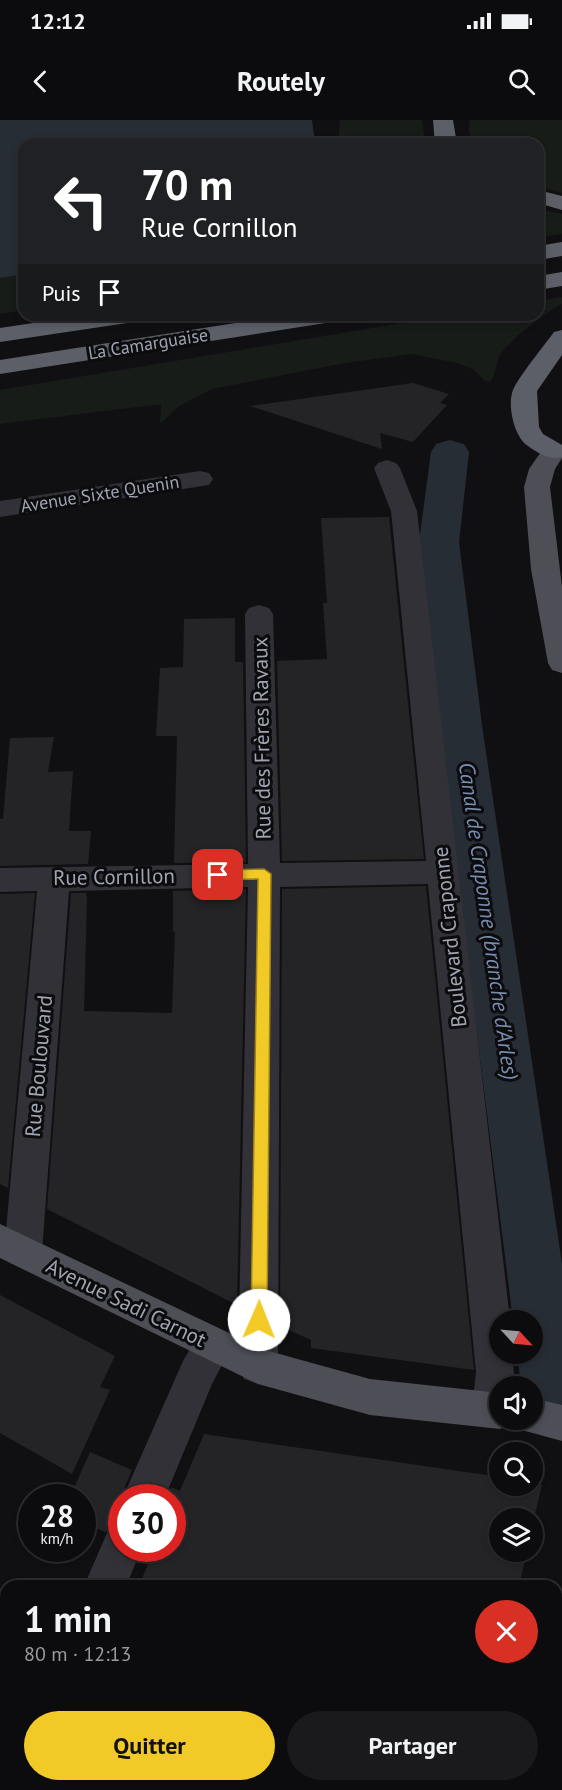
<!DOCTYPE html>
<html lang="fr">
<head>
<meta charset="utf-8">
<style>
  :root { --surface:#0c0c0e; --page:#1a1a1c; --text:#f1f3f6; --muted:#9a9b9e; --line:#2c2c2e; --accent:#f2ca28 }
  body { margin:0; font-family:"PT Sans",sans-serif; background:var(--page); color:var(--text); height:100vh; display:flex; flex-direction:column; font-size:22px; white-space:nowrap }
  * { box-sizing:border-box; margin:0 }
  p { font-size:20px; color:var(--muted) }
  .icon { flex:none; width:33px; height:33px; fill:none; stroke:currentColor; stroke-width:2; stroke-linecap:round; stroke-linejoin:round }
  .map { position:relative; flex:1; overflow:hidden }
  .panel { position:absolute; left:0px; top:1460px; width:562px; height:212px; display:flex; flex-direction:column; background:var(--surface); border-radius:18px 18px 0 0; box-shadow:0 3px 9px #0003,0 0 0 2px var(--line) }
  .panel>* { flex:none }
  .guide { position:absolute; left:18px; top:18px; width:526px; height:183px; border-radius:18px; box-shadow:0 3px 9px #0003,0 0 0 2px var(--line); background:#202124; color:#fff; overflow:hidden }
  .needle { width:39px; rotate:116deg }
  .controls { position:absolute; left:489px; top:1190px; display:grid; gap:12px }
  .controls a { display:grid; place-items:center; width:54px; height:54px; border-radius:50%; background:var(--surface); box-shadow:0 3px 9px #0003,0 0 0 2px var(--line); font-size:30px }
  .speed { position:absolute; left:18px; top:1364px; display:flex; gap:12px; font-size:30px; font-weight:700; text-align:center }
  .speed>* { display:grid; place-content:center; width:78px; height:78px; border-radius:50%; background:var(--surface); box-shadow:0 3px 9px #0003,0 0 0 2px var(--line); line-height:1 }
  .speed small { font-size:15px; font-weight:400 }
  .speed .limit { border:9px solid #d22; background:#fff; color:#111 }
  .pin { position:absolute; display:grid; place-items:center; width:51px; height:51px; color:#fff; margin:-26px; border-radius:12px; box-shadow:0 3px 9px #0006 }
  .me { position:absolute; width:66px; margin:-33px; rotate:1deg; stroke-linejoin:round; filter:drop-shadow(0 0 4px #0008) }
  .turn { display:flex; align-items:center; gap:21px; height:126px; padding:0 24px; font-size:27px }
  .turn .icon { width:78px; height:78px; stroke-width:2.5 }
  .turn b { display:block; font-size:42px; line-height:51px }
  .then { display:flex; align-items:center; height:57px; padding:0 24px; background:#0003; gap:12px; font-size:22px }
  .round { display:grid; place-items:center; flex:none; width:63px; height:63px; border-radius:32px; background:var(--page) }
  .head { display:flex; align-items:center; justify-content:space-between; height:102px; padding:0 24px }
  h1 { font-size:36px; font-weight:700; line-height:45px }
  .action { display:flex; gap:12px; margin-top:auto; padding:12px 24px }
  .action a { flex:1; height:69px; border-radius:36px; background:var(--accent); color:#111; font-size:24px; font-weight:700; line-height:69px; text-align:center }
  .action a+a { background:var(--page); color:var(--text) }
  .status { display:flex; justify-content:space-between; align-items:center; height:42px; padding:0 30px; background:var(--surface); direction:ltr }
  .status svg { height:16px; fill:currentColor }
  header { display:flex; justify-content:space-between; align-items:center; height:78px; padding:0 24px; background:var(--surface); font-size:27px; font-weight:700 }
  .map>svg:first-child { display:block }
  .green { fill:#171c18 }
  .water { fill:#272d35 }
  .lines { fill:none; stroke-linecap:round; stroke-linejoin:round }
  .canal { fill:#272d35; fill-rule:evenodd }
  .building { fill:#242326 }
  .minor { fill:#313137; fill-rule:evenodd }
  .major { fill:#4d4e56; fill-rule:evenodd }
  .highway { fill:#5d5f68; fill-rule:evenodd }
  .route { fill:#f2ca28; stroke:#9d831a; stroke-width:1.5 }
  .labels { text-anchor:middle; stroke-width:6; stroke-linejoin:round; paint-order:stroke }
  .far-street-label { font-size:18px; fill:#a1a4b3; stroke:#0c0b0d }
  .street-label { font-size:21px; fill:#a1a4b3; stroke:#0c0b0d }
  .water-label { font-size:22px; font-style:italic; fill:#778daf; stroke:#0c0b0d }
</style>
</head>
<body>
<div class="status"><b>12:12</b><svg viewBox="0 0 49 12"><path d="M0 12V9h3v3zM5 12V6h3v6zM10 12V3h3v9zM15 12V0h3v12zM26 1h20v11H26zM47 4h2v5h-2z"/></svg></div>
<header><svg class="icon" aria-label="back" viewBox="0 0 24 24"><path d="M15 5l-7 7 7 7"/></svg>Routely<svg class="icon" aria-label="search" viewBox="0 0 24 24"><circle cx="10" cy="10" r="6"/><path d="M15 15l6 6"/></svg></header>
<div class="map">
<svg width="562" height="1670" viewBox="0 0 562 1670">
  <rect width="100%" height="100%" fill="#101012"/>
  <path class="green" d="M340,0h82l3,24h-87z
    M470,0h92v73l-23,-6 -1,-43h-65l-4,-14z
    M539,89l23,5v20l-23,3z
    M24,154v36l-24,4v-36z
    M562,177v7c-16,8 -52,35 -62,51 -4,8 -4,18 -9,26h-6l-11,-11 -16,-7 -47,-9 -66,9 -133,26 -33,17 -19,18 1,-20 -161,20v-34l451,-75h87l1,-14z"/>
  <path class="water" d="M0,0h312l3,24h-291v130l-24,4z"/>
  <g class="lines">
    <path class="canal" d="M450,320l14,4 5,8 -10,90 23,183 80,539v148l-11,4 -19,-7v-23h-11l-4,-33h15v-33h-19l-75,-595 -19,-183 12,-90 5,-8z"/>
  </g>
  <path class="building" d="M413,263l36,11 -9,9 7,2 -34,37 -33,-9 2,16 -132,-43z
    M389,397l35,342 -142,2 -5,-200 50,-2 -4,-56h4l-6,-85z
    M235,498v44h8l3,200 -72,1 3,-127h-21l4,-68 23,-1 1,-48z
    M54,617l-6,35 25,-1 -4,60h22l-3,33 -88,2v-47h3l7,-81z
    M426,766l48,484 -163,-22v-8l-31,-14 2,-437z
    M246,769l-9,416 -190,-96 24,-316h15l1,6 -3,112 88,2 3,-82 -2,1v-41z
    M35,773l-27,295 -8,-4v-290z
    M0,1175l115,61 -15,31 10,3 -38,84 -72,-41z
    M204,1314l296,43v8h42l-10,42v-9h-32v33h27l-8,35h-380l13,-32 -8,-4v-2h28v-51h-5l4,-10 9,4z
    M90,1332l42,18 -11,26 1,29 -17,7 -23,-10v-25h-12z"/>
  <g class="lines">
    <path class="minor" d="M387,340l9,3 4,5 17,43 93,809h-10v33h13l1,33h-14v33h8l-2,4 -14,5 -14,-5 -6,-13 4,-38 -48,-488 -148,3 -2,479 -6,13 -14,5 -14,-5 -6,-13 10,-479 -179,4 -27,361 -6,11 -13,5 -13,-5 -6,-11 33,-361 -37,1v-24l248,-4 -3,-250 4,-6 10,-3 10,3 4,6 7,249 146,-2 -35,-350 -17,-43 4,-5z
      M200,351l9,2 4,6 -4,6 -209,32v-16z
      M213,1209l14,5 5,12 -20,38 -47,113h-42l60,-136 16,-27z
      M122,1407v21h20l-16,38h-42l23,-53z
      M13,1665h46l-1,5h-46z"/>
    <path class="major" d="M554,323l8,2v13l-7,11 -5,18 12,100v86l-10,-3 -4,-7 -17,-94 -7,-82 5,-18 16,-23z
      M0,1104l265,126 105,29 130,14v26h32v-21l30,7v36l-44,-12 -3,-7 -15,7 -130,-14 -112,-31 -258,-126z"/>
    <path class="highway" d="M433,0h20l4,24h-22z
      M538,70l24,6v14l-24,-7z
      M562,122v14l-24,4v-14z
      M562,152v14l-24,4v-14z
      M86,195h60l-4,5 -8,2 -134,20v-14z
      M287,195h57l-4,5 -8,2 -332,52v-14z
      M562,210v25l-25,36 2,36 4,7 19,11v12c-13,3 -23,-3 -34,-11 -14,-9 -21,-41 -15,-56 6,-14 31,-44 41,-58z"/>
  </g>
  <path class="route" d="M264,749l7,5 -4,446 -3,5 -5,2 -6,-2 -2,-5 7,-441 -40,1 -7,-5 7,-5z"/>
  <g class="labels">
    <g class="far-street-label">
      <text transform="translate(148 224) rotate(-9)" y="6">La Camarguaise</text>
      <text transform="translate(100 374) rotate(-9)" y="6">Avenue Sixte Quenin</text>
    </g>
    <g class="street-label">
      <text transform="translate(262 618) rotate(-91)" y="7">Rue des Frères Ravaux</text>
      <text transform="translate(114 757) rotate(-1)" y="7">Rue Cornillon</text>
      <text transform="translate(450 817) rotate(-96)" y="7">Boulevard Craponne</text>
      <text transform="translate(39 946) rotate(-85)" y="7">Rue Boulouvard</text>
      <text transform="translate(126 1183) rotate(26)" y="7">Avenue Sadi Carnot</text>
    </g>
    <g class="water-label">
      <text transform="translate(489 801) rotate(82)" y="8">Canal de Craponne (branche d'Arles)</text>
    </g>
  </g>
</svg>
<div class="controls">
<a><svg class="needle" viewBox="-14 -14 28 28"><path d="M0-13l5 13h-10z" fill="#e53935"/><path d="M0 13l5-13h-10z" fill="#9a9b9e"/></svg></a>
<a><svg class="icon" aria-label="sound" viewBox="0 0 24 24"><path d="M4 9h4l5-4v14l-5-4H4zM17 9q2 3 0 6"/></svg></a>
<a><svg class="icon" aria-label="search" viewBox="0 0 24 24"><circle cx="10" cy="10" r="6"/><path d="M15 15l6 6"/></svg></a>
<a><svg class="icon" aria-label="layers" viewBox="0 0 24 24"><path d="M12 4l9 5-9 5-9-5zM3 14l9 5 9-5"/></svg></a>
</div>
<div class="speed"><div>28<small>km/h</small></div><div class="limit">30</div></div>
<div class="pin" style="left:218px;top:755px;background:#d93025"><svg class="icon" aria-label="arrive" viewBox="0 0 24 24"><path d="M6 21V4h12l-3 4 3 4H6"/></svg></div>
<svg class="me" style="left:259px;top:1200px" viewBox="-20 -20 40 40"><circle r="19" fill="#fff"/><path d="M0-13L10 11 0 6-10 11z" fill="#f2ca28"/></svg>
<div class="guide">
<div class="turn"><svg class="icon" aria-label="left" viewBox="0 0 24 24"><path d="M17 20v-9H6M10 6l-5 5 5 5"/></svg><div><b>70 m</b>Rue Cornillon</div></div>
<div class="then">Puis<svg class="icon" aria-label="arrive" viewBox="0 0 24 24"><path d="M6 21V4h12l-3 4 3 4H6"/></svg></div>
</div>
<section class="panel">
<div class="head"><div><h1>1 min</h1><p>80 m · 12:13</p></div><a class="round" style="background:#d93025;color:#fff"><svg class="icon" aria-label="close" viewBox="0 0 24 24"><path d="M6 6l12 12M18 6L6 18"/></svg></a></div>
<div class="action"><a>Quitter</a><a>Partager</a></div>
</section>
</div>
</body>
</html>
